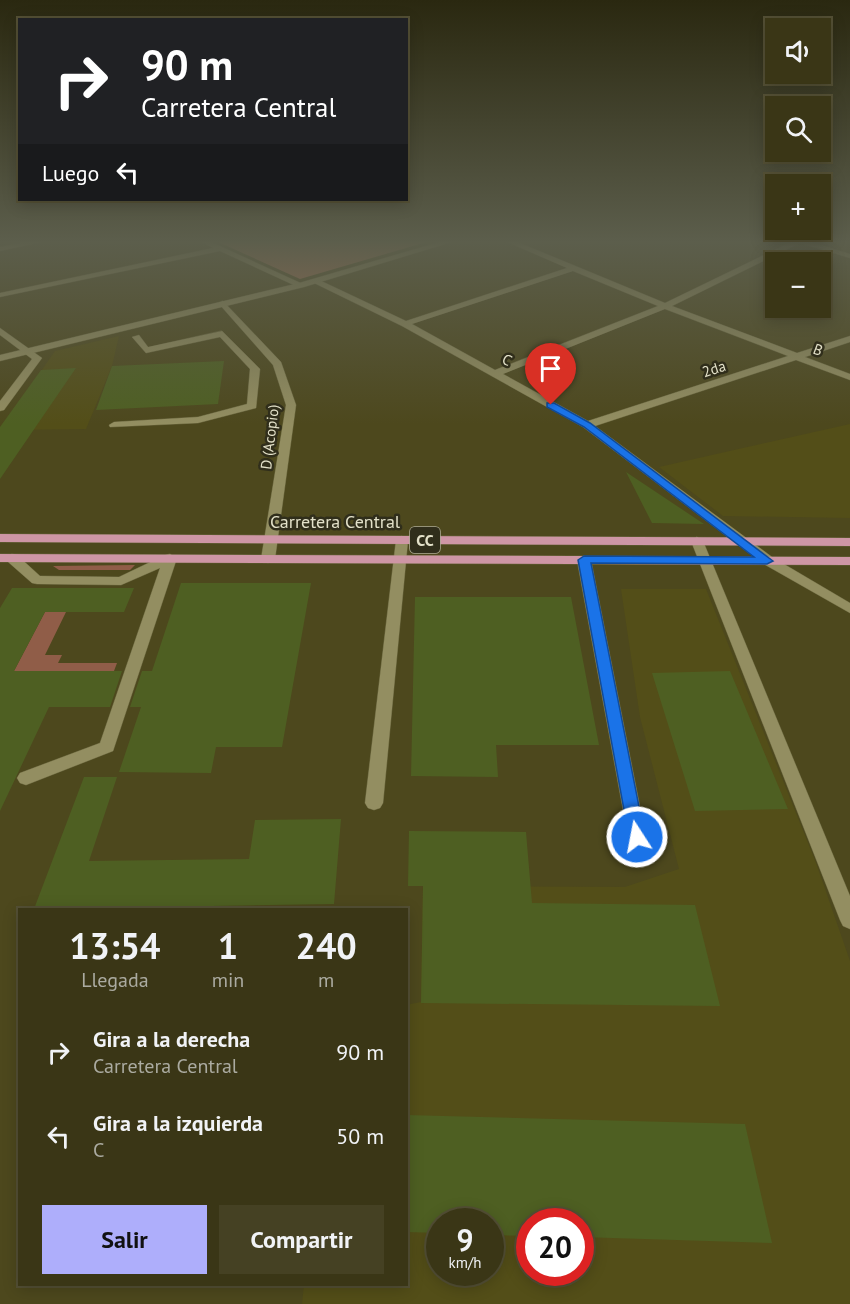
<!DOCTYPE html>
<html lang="es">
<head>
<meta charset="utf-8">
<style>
  :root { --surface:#3a3616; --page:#454123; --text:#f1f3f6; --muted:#ababa1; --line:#545035; --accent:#aeaefb }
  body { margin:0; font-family:"PT Sans",sans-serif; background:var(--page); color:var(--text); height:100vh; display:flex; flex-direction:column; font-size:22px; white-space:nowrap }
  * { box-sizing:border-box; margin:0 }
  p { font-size:20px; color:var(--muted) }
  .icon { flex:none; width:33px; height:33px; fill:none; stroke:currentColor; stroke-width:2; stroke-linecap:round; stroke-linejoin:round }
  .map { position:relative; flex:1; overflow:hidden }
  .panel { position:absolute; left:18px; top:908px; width:390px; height:378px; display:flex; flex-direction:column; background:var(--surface); border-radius:0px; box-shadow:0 3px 15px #0003,0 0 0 2px var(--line) }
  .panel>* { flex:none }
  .top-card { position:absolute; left:18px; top:18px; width:390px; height:183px; border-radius:0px; box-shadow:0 3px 15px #0003,0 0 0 2px var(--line); background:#202124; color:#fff; overflow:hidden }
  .buttons { position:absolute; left:765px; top:18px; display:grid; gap:12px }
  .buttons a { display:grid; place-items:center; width:66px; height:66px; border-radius:0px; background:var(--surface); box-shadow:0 3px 15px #0003,0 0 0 2px var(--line); font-size:30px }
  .speed { position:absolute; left:426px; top:1208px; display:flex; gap:12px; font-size:30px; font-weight:700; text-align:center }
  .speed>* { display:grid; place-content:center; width:78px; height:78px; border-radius:50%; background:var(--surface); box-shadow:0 3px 15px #0003,0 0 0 2px var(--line); line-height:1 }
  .speed small { font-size:15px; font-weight:400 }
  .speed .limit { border:9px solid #d22; background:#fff; color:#111 }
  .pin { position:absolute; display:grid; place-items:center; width:51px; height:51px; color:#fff; margin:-62px -26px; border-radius:50% 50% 50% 0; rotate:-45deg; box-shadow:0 0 6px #0007 }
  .pin .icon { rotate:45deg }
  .me { position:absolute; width:66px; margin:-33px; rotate:349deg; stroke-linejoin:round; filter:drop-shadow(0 0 4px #0008) }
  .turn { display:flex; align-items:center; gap:21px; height:126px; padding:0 24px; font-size:27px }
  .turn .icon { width:78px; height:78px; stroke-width:2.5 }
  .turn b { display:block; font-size:42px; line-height:51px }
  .then { display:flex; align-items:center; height:57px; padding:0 24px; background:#0003; gap:12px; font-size:22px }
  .eta { display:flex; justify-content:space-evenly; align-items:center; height:102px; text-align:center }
  .eta b { font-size:36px; font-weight:600; line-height:42px }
  .cta { display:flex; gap:12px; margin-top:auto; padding:12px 24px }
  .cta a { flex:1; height:69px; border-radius:0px; background:var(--accent); color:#111; font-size:24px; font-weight:600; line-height:69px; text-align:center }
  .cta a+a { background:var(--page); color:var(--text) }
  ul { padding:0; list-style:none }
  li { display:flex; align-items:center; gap:18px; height:84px; padding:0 24px }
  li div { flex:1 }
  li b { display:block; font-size:22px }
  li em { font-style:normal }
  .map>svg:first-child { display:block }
  .built { fill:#534e18; fill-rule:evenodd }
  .green { fill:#905d48 }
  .forest { fill:#b17258 }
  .building { fill:#4e5f22 }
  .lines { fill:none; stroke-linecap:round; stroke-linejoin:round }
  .service-casing { stroke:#68643c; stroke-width:1 }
  .minor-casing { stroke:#68643c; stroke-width:1 }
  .tertiary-casing { stroke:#68643c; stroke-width:1 }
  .primary-casing { stroke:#68643c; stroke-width:1 }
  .service { fill:#938e61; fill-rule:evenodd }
  .minor { fill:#938e61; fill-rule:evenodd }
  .tertiary { fill:#938e61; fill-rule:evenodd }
  .primary { fill:#ce96a5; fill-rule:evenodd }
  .route { fill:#1a73e8; stroke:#114b97; stroke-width:1.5 }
  .labels { text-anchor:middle; stroke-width:5; stroke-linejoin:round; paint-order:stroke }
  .far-street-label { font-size:15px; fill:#e3e1c9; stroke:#302e1b }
  .shield { fill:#302e1b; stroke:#adab95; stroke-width:1.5 }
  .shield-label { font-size:16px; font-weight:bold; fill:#e3e1c9 }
  .street-label { font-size:18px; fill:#e3e1c9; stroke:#302e1b }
</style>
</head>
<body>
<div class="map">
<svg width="850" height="1304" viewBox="0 0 850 1304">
  <rect width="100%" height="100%" fill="#4d481d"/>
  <path class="built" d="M119,336l-7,30 -26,63 -86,1 55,-79z
    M850,424v94l-127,-2 -64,-49z
    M621,589h85l110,274 34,98v343h-569h21l2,-20h102v-279l15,-3 2,-116 202,1 54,-18 -39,-152zM440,1221h50v51h-50zM530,1221h50v51h-50z"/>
  <path class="green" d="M135,565l-5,5h-71l-6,-4z
    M45,612h21l-21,43h17l-4,8h59l-3,8h-100z"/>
  <path class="forest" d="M216,241h214l-130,38z"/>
  <path class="building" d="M224,361l-6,43 -122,6 16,-44z
    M76,368l-76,111v-52l41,-57z
    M626,472l78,52 -52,-1z
    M181,583h130l-29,164h-66l-5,26 -92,-1 22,-65h-11l12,-36h10z
    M12,588h122l-10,24h-79l-31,59h108l-12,36h-61l-49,104v-203z
    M415,597h156l28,148h-103l2,32 -87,-1z
    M730,671l47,112 11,26 -93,2 -43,-138z
    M84,777h33l-28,84 160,-2 6,-39 86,-1 -7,85 -300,5z
    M409,831l117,1 6,71 163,2 25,101 -299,-3 2,-117h-15z
    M406,1115l339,9 27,119 -192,-6v-16h-50v15l-40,-1v-14h-50v12l-34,-1z"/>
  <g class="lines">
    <g class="service-casing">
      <path id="service" d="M222,331l38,38 -4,39 -58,15 -88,4 -1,-2 5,-3 84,-5 49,-13 3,-35 -30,-32 -74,16 -14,-16 7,-2 9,12z
        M402,536l6,4 -25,263 -3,5 -6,2 -6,-2 -3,-5 31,-263z
        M12,554l5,1 23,21 79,1 46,-22 5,-1 7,4 -64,193 -87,34 -6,-2 -3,-5 3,-5 80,-30 60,-175 -39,17 -84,-1 -5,-1 -25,-22 -2,-3z
        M584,556l7,4 55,277 -2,5 -7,3 -7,-3 -2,-5 -51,-277z"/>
    </g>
    <g class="minor-casing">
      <path id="minor" d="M30,241h16l-46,10v-4z
        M200,241h9l96,44 -7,2 -78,-36 -220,46v-4l213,-45z
        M505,241h10l150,62 128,-62h15l42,13v4l-50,-15 -128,63 125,47 53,-17v6l-45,15 45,17v6l-54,-20 -201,66 177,131 78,46v10l-88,-50 -179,-136 -181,-101 -92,-45 7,-2 89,42 161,-53zM573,271l85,35 -163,64 -83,-46zM665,309l123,47 -200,65 -85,-47z
        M223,301l58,61 15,43 -21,154 -7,4 -7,-4 25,-154 -13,-40 -53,-60 -1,-2z
        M0,328l42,30 -38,52 -4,1v-10l32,-42 -32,-24z
        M697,537l6,4 147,355v33l-7,-3 -3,-6 -149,-379z"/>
    </g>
    <g class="tertiary-casing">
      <path id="tertiary" d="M443,241h12l-151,46 -304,74v-6l299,-72z"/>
    </g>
    <g class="primary-casing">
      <path id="primary" d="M0,534l850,4v8l-850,-4z
        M0,554l850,3v8l-850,-3z"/>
    </g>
    <use href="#service" class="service"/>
    <use href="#minor" class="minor"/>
    <use href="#tertiary" class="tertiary"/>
    <use href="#primary" class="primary"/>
  </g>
  <linearGradient id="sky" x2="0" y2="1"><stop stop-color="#2a2810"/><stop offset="0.57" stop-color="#5c5e4c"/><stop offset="1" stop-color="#5c5e4c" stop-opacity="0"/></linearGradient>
  <rect width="850" height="424" fill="url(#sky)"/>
  <path class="route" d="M547,403h7l36,20 183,138 -6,3 -176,-1 54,274 -2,4h-12l-2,-4 -51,-277 6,-4 170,1 -170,-130 -37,-20z"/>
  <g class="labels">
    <g class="far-street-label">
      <text transform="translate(818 350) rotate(21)" y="5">B</text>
      <text transform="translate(507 360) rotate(29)" y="5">C</text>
      <text transform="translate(714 369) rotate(-18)" y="5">2da</text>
      <text transform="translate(270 437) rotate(-83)" y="5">D (Acopio)</text>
    </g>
    <rect class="shield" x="410" y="527" width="30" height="26" rx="4.5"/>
    <g class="shield-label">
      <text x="425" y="546">CC</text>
    </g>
    <g class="street-label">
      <text x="335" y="528">Carretera Central</text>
    </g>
  </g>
</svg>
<div class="buttons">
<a><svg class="icon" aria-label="sound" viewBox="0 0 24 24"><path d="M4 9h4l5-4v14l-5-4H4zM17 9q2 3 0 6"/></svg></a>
<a><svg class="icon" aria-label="search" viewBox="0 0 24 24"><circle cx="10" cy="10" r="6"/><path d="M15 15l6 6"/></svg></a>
<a>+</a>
<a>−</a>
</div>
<div class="speed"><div>9<small>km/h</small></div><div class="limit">20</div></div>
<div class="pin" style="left:551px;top:405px;background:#d93025"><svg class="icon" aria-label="arrive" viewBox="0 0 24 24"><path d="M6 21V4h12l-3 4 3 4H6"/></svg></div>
<svg class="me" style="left:637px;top:837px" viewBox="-20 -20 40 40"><circle r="17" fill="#1a73e8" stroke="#fff" stroke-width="3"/><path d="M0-11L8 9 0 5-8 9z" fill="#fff"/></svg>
<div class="top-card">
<div class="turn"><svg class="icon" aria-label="right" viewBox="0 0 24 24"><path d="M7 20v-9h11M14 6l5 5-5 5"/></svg><div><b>90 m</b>Carretera Central</div></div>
<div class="then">Luego<svg class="icon" aria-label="left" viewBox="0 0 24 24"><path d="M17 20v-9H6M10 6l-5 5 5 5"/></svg></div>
</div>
<section class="panel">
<div class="eta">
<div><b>13:54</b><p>Llegada</p></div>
<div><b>1</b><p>min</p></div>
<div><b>240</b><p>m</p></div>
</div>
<ul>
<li><svg class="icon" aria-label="right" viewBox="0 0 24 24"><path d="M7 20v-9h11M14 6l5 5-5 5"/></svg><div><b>Gira a la derecha</b><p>Carretera Central</p></div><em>90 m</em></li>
<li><svg class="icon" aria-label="left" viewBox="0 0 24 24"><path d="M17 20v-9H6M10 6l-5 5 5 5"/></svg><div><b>Gira a la izquierda</b><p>C</p></div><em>50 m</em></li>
</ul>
<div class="cta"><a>Salir</a><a>Compartir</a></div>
</section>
</div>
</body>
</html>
